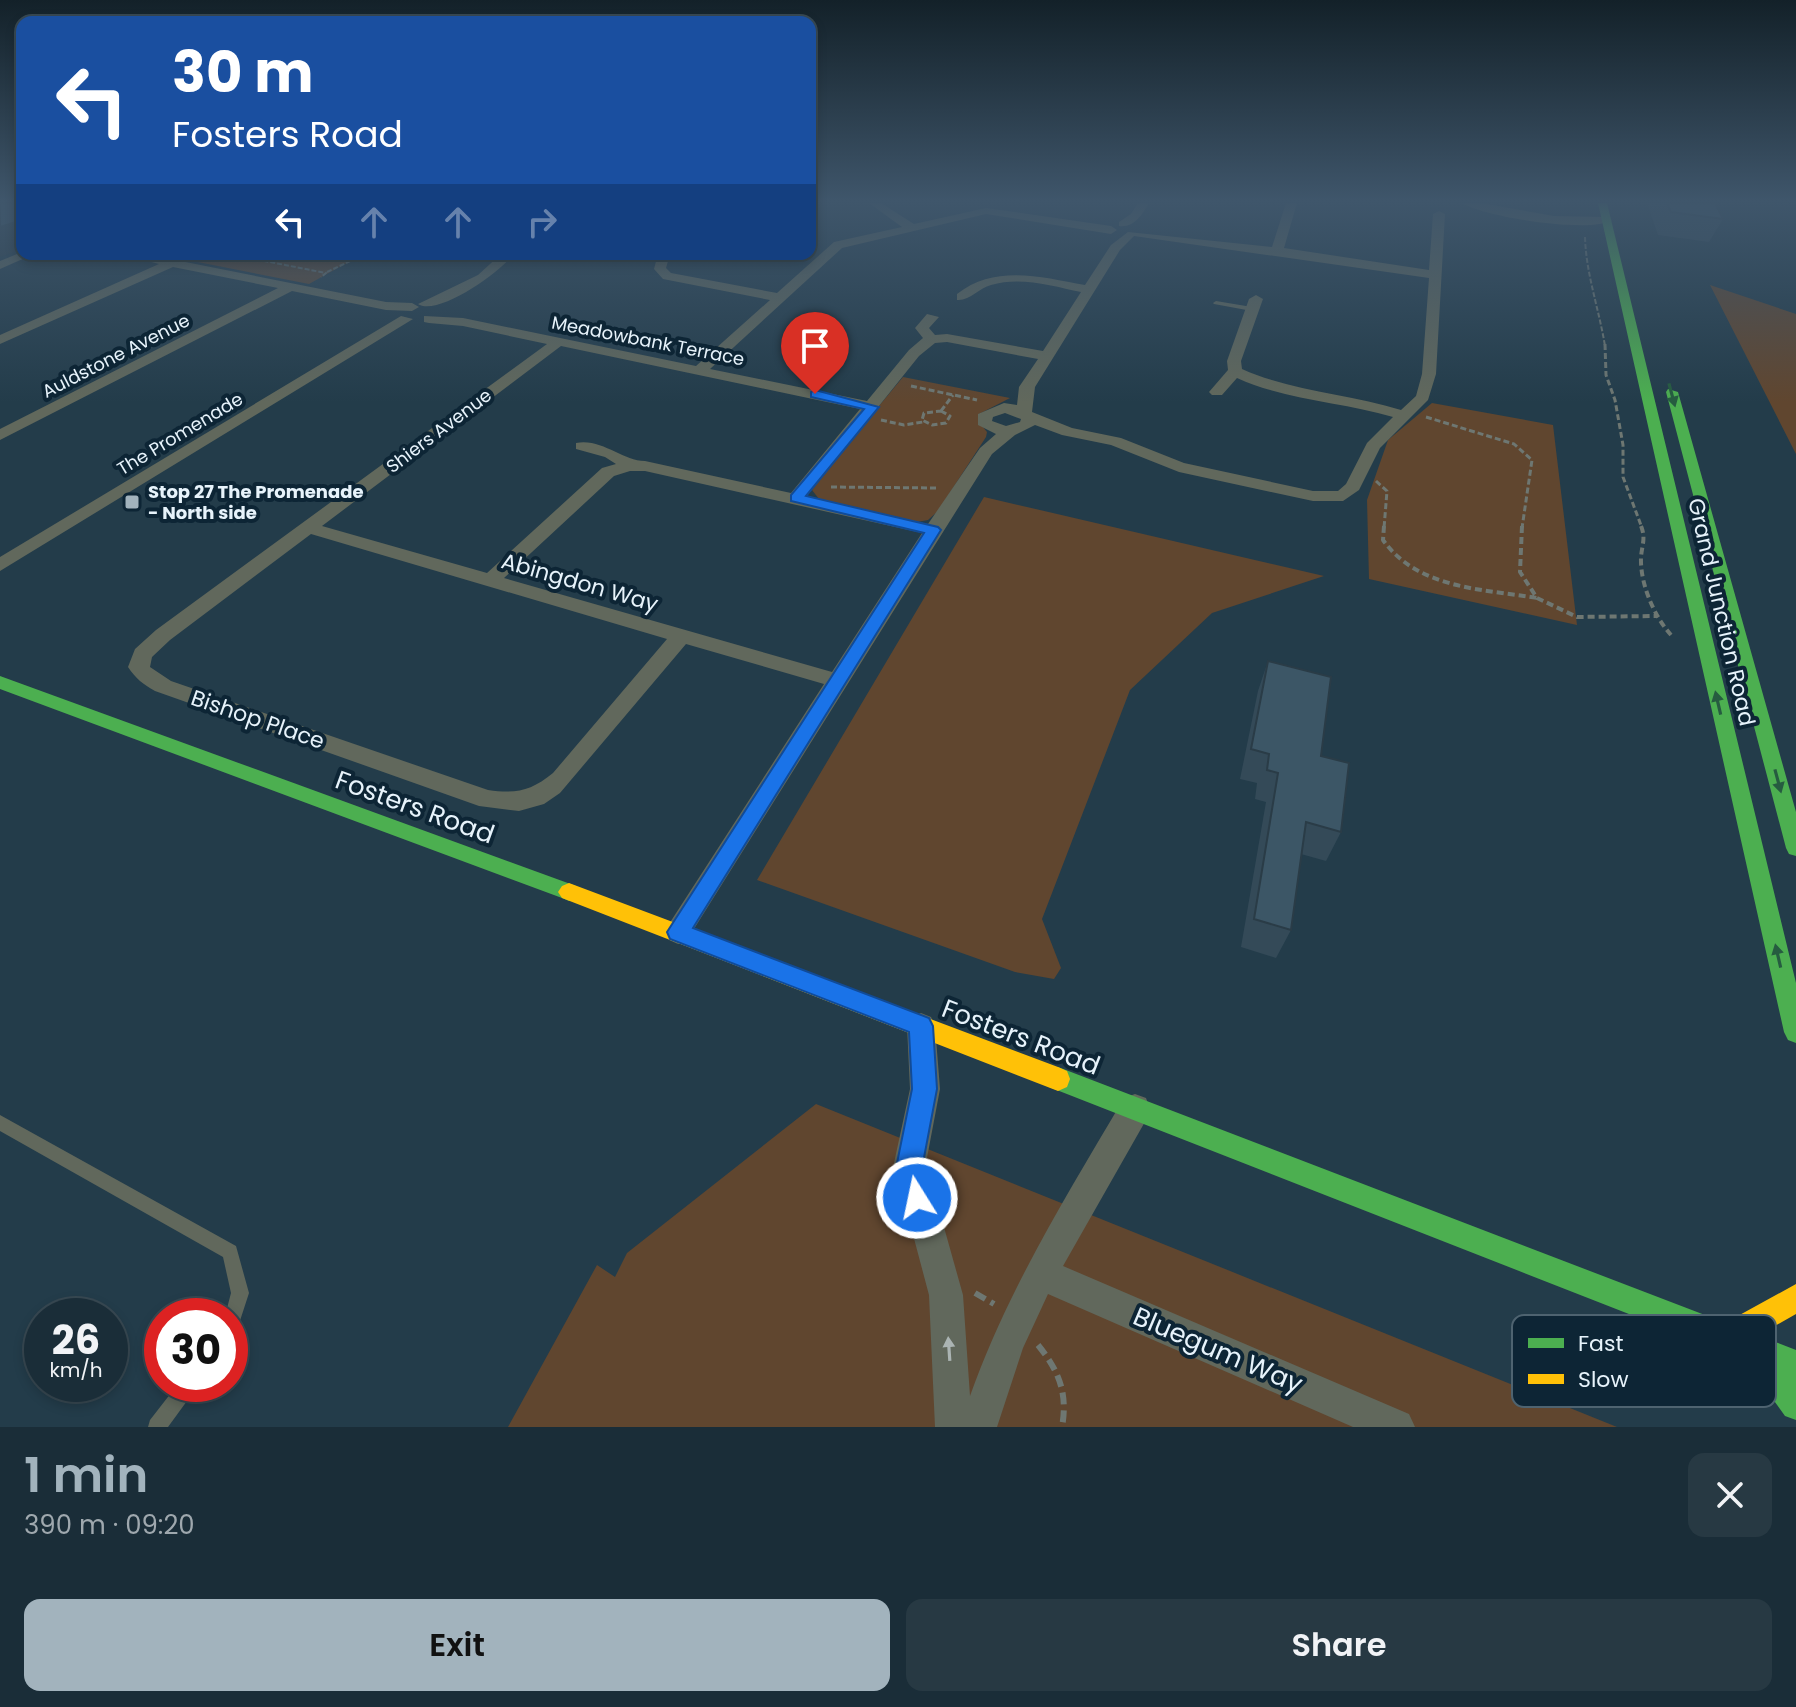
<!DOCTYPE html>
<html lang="en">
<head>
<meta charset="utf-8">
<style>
  :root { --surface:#1a2d38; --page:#273943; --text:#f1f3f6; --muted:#9fa8ae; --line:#384953; --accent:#a2b3bd }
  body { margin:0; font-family:Poppins,sans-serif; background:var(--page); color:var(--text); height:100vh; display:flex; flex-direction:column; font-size:30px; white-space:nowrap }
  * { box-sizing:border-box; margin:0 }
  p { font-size:26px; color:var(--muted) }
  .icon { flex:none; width:44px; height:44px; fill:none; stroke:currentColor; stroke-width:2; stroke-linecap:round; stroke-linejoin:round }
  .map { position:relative; height:1427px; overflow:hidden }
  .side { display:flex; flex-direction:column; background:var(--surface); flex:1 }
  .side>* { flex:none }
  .hud { position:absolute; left:16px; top:16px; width:800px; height:244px; border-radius:16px; box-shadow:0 4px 12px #0003,0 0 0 2px var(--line); background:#1a4fa0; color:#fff; overflow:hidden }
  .speed { position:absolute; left:24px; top:1298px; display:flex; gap:16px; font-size:40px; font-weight:700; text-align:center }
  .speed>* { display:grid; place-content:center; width:104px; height:104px; border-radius:50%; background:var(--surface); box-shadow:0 4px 12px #0003,0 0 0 2px var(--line); line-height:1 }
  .speed small { font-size:20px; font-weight:400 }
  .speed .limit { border:12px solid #d22; background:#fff; color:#111 }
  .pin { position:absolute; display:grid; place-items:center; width:68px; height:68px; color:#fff; margin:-82px -34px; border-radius:50% 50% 50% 0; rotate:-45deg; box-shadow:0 0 8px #0007 }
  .pin .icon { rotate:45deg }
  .me { position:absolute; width:88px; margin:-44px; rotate:350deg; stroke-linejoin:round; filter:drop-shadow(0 0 6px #0008) }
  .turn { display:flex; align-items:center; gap:28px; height:168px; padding:0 24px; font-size:36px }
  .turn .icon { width:104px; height:104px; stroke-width:2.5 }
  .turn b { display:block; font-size:56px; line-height:68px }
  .lanes { display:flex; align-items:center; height:76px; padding:0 24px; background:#0003; justify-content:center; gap:40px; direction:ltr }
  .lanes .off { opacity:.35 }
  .round { display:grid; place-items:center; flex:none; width:84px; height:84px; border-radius:16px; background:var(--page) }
  .headline { display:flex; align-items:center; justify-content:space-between; height:136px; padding:0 24px }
  h1 { font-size:48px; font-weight:600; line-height:60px; color:var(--accent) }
  .cta { display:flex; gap:16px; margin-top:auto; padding:16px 24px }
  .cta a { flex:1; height:92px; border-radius:16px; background:var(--accent); color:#111; font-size:32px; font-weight:600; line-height:92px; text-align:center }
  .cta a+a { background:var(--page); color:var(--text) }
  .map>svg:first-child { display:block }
  .green { fill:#60462f }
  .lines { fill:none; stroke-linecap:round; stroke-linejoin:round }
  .path-far3 { stroke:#6e7772; stroke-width:2; stroke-dasharray:5 2; stroke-linecap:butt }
  .path-far2 { stroke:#6e7772; stroke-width:3; stroke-dasharray:6 3; stroke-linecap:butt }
  .path-far1 { stroke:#6e7772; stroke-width:4; stroke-dasharray:7 4; stroke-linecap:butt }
  .path { stroke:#6e7772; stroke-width:6; stroke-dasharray:12 6; stroke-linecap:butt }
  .lane { fill:#61685c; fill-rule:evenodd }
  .street { fill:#61685c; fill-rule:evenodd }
  .fast { fill:#4caf50; fill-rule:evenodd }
  .slow { fill:#ffc107; fill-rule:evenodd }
  .wall { fill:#344a58 }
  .shaded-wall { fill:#2a3c47 }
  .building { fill:#3c5666; stroke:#2a3c47; stroke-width:2 }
  .oneway { fill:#265c40 }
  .oneway2 { fill:#abb4b3 }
  .route { fill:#1a73e8; stroke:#114b97; stroke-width:2 }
  .poi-dot { fill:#a2b3bd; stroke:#0d2535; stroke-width:3 }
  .labels { text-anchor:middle; stroke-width:8; stroke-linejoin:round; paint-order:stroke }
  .far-street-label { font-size:18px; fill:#e7f3fb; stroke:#0d2535 }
  .far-poi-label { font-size:18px; font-weight:bold; fill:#e7f3fb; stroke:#0d2535; text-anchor:start }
  .street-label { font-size:22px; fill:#e7f3fb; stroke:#0d2535 }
  .near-street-label { font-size:26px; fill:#e7f3fb; stroke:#0d2535 }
  .key { fill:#0d2535; stroke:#4e6370; stroke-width:2 }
  .key-label { font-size:22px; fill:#e7f3fb }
</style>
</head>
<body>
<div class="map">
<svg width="1796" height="1427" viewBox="0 0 1796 1427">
  <rect width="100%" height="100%" fill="#233c4a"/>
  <path class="green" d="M157,254h206l-54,30z
    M1710,285l86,29v140z
    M903,377l107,21 -31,16 -1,7 9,11 -1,5 -48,74 -10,9 -11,2 -98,-23 -7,-9 4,-8z
    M1432,403l121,22 24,200 -208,-46 -2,-79 21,-60z
    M984,497l340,79 -112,37 -82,77 -88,229 19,49 -7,11 -39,-7 -258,-92z
    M816,1104l801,323h-1109l89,-162 18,12 12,-24z"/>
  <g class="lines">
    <path class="path-far3" d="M1585,237c1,37 14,72 20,109
      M229,254l97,19 -5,4
      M327,272l38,-18"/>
    <path class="path-far2" d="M1605,344l1,31 9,25 8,45v32l19,51
      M911,386l66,14
      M941,411l9,5 -4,7 -14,2 -10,-5 2,-7z
      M941,411l12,-16
      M1426,417l88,27 18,16 -10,68
      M881,420l23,5 19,-3
      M1376,481l11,10 -3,37
      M831,487l107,1"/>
    <path class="path-far1" d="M1384,526l-1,14c35,49 99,49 154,58
      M1522,526l-2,46 17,26 40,19 79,-1
      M1641,526c5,12 1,19 0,31 -1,27 13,59 30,78"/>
    <path class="path" d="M975,1293l19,11
      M1038,1345c21,26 30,48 24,82"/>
    <path class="lane" d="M1216,301l36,6 3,2 -3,2 -38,-7 -1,-1z
      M0,1115l236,131 13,47 -13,40 -6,3v-20h-5l6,-23 -8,-36 -223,-126z
      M178,1384h20l-3,6 -27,37h-20l2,-7z"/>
    <path class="street" d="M869,203h12l33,21 72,-16 125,18 6,4 -6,4 -125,-20 -144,34 -132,121 157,32 42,-51 14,-12 -8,-10 12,-14 12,3 -10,11 6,7 12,-1 96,17 38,-59c-28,-6 -61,-16 -90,-7 -12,3 -21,16 -34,15v-6c38,-30 84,-17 128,-9l26,-40 17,-13 144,15 14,-44h11l-13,45 145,22 4,-56 6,-3 6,3 -9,160 -8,26 -48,48 -21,42 -16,11h-30l-134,-29 -68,-27 -49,-10 -27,-10 -20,10 -23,19 -305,486 -9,4 -9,-4 -4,-8 4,-8 155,-240 -138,-40 -126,149 -16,11 -25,7 -40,-5 -324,-115c-12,-7 -19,-12 -27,-24l7,-18 21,-19 391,-286 -84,-18 -34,-3 -5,-1v-6l39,2 233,48 74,-66 -107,-21 -9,-10 4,-15h12l-4,14 5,5 106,20 57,-51 68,-15zM1134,236l295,42 -7,96 -6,22 -15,14c-52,-16 -110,-19 -159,-41l-1,-8 22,-62 -7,-4 -7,4 -22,62 1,9 -19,22 3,3h10l15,-17c48,22 105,24 156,39l-26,26 -21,41 -8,7h-25l-129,-28 -63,-25 -49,-10 -40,-16 3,-25 85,-137zM947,342l91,17 -19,28 -2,18 -13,-2 -26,11v11l18,9 -16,14 -52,76 -122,-27 113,-141 16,-13zM561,346l299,63 -69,84 -146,-32c-23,0 -43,-23 -69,-18v6l29,8 11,7 -14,4 -115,105 -165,-47zM1005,413l16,6 -1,3 -14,4 -14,-5 1,-4zM630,471h15l277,62 -90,139 -328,-94 110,-102zM311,534l356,105 -114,134c-22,18 -37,21 -65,17l-317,-109 -21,-14 2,-10 18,-17z
      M1138,203h11c-7,12 -15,25 -30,23v-4l12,-8z
      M1462,203h19l73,13 52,1 6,3c-21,14 -128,-3 -150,-17z
      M22,252l12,2 -34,15v-8z
      M121,254h24l241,48 26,1 7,4 -7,4 -26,-1 -94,-19 -292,149v-11l278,-141 -105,-21 -173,77v-9l159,-71z
      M501,254h12c-11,18 -76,63 -95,50l60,-29z
      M401,316l12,3 -413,252v-14z
      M921,1013l10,4 4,9 5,63 -14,74 37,132 7,101c38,-107 97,-201 154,-298l11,-4 11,4 4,11 -4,11 -83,146 346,148 6,13h-62l-305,-133 -25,54 -26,79h-62l-6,-132 -35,-132 16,-74 -3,-63 4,-9z"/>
    <path class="fast" d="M1598,203h9l189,780v60l-8,-3 -4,-8z
      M1668,389l10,3 118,420v44l-7,-2 -3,-6 -120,-456z
      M0,676l576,210 4,6 -4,6 -7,3 -7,-3 -562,-209z
      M1058,1067l738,283v70l-11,-4 -41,-57 -695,-272 -3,-8 3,-8z"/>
    <path class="slow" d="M569,883l489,184 9,4 3,8 -3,8 -9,4 -496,-193 -4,-6 4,-6z
      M1796,1284v30l-60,34 -10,4 -10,-4 -4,-10 4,-10z"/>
  </g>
  <path class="wall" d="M1647,203h68l8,16 -14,23 -51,-7z
    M1268,661l53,95 20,76 -15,29 -25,-7 -10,76 -15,28 -35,-11 25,-145 -11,-3 2,-16 -17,-4 18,-88z"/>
  <path class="shaded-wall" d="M22,220v29l-22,8v-30z"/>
  <path class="building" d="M0,203h22v17l-22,7z
    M1667,203h48l8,16 -52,-7z
    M1268,661l63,16 -10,79 28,7 -8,69 -35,-10 -15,108 -37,-11 24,-146 -11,-3 2,-16 -18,-5z"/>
  <defs><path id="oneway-solid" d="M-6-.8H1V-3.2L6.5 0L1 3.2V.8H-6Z" transform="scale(2)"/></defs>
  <g class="oneway">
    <use href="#oneway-solid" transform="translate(1672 395) rotate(75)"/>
    <use href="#oneway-solid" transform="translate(1718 703) rotate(-103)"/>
    <use href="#oneway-solid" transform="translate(1778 781) rotate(75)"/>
    <use href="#oneway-solid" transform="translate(1778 956) rotate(-103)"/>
  </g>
  <use class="oneway2" href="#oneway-solid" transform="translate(949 1349) rotate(-94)"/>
  <linearGradient id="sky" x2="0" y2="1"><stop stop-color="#132129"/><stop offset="0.5" stop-color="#3f566b"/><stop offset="1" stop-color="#3f566b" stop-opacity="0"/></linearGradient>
  <rect width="1796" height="402" fill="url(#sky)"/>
  <path class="route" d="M815,390l64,17 -73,89 132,31 3,3 -248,398 236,90 4,8 4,63 -14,74 8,35 -4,9 -10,4 -9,-4 -11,-44 15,-74 -3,-57 -239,-93 -3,-7 257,-399 -133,-32v-6l73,-86 -53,-12v-5z"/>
  <rect class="poi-dot" x="124" y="494" width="16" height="16" rx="4"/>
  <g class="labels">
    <g class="far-street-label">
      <text transform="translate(648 341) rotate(11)" y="6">Meadowbank Terrace</text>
      <text transform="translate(116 356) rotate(-27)" y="6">Auldstone Avenue</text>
      <text transform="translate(439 431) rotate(-37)" y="6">Shiers Avenue</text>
      <text transform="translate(180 434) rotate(-31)" y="6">The Promenade</text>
    </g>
    <g class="far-poi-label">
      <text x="148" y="498">Stop 27 The Promenade<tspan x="148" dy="21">- North side</tspan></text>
    </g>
    <g class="street-label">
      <text transform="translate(580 582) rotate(16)" y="8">Abingdon Way</text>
      <text transform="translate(1722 612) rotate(77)" y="8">Grand Junction Road</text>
      <text transform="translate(258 719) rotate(19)" y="8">Bishop Place</text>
    </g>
    <g class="near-street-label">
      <text transform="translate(415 807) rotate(20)" y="9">Fosters Road</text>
      <text transform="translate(1021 1037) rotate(21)" y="9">Fosters Road</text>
      <text transform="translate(1218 1350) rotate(23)" y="9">Bluegum Way</text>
    </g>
  </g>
  <rect x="1512" y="1315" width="264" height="92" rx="12" class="key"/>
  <rect x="1528" y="1338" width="36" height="10" fill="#4caf50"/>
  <rect x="1528" y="1374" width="36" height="10" fill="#ffc107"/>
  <g class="key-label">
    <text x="1578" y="1351">Fast</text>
    <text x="1578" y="1387">Slow</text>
  </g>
</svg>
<div class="speed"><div>26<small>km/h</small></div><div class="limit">30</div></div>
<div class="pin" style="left:815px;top:394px;background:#d93025"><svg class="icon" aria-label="arrive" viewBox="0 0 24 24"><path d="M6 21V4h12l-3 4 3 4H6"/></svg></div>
<svg class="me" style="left:917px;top:1198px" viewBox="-20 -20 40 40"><circle r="17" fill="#1a73e8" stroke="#fff" stroke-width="3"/><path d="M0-11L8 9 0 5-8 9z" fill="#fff"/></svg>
<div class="hud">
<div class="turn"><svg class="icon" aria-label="left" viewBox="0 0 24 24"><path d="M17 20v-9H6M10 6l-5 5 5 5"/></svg><div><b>30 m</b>Fosters Road</div></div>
<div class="lanes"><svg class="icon" aria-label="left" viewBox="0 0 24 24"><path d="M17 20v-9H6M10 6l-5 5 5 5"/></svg><svg class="icon off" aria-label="ahead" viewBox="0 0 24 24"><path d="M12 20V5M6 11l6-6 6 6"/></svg><svg class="icon off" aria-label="ahead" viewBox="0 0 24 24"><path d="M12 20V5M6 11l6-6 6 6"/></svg><svg class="icon off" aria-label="right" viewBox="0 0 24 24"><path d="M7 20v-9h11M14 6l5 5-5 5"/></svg></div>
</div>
</div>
<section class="side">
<div class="headline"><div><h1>1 min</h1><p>390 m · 09:20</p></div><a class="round"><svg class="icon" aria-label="close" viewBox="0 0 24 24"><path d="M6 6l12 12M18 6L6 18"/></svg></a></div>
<div class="cta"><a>Exit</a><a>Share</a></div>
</section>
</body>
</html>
